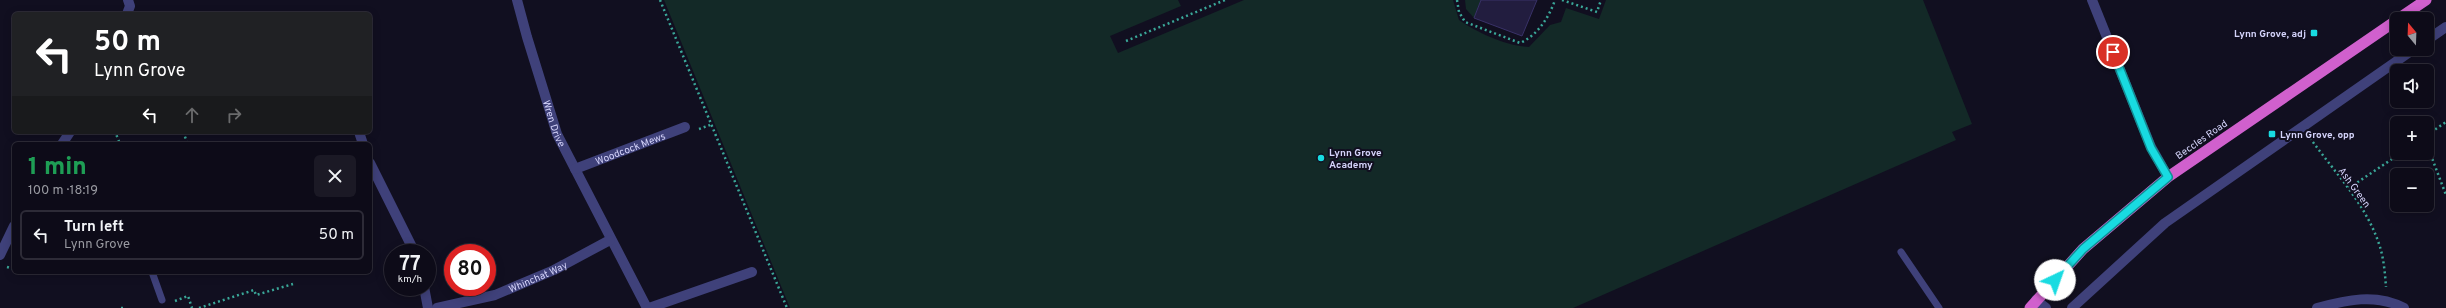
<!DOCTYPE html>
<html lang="en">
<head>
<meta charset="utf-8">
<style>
  :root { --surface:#0d0b18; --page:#1b1925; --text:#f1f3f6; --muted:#9a9ba2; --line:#2d2b37 }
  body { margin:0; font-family:Overpass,sans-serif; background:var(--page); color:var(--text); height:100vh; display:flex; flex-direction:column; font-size:15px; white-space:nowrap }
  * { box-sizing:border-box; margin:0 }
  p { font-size:13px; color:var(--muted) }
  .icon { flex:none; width:22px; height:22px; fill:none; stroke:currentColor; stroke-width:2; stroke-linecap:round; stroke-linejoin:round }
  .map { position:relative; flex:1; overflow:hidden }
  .drawer { position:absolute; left:12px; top:142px; width:360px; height:132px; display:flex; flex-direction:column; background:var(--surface); border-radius:6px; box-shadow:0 2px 10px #0003,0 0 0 1px var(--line) }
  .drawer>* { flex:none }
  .top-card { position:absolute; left:12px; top:12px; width:360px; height:122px; border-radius:6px; box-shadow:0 2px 10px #0003,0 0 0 1px var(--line); background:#202124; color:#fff; overflow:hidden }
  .needle { width:26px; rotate:341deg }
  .buttons { position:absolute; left:2390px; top:12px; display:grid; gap:8px }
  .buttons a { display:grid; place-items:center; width:44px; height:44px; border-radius:6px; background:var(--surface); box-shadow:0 2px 10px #0003,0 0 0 1px var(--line); font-size:20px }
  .speed { position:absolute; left:384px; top:244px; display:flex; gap:8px; font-size:20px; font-weight:700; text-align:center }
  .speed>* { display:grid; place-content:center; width:52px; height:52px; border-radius:50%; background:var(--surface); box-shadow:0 2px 10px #0003,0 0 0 1px var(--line); line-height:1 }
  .speed small { font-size:10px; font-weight:400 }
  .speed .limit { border:6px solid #d22; background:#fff; color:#111 }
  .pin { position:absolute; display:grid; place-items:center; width:34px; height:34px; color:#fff; margin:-17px; border:2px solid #fff; border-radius:50%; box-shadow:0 1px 4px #0007 }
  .me { position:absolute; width:44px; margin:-22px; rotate:42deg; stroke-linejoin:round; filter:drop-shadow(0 0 3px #0008) }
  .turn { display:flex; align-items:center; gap:14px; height:84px; padding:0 16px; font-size:18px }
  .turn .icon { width:52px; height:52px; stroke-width:2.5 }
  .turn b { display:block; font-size:28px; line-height:34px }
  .lanes { display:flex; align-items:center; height:38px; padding:0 16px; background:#0003; justify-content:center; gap:20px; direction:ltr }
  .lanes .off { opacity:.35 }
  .round { display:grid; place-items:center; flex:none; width:42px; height:42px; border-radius:6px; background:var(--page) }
  .headline { display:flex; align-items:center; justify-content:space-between; height:68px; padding:0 16px }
  h1 { font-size:24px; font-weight:800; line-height:30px; color:#1e9e55 }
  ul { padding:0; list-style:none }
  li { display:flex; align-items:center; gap:12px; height:50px; margin:0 8px 6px; padding:0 8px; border:2px solid var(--line); border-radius:6px }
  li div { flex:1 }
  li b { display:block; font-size:15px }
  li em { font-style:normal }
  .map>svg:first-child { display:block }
  .green { fill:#132927 }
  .building { fill:#221d3f; stroke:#393268 }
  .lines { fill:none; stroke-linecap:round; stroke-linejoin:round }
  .path { stroke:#3aa798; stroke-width:2.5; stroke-dasharray:2 3; stroke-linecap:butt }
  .service { stroke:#3f417a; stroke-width:7 }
  .minor { stroke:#3f417a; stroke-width:10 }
  .trunk { stroke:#d060cd; stroke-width:11 }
  .route-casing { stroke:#108e92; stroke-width:10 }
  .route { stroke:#18dbe1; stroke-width:7 }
  .poi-dot { fill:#18dbe1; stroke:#110f20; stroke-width:1.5 }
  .labels { text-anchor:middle; stroke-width:4; stroke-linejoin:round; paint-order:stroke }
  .poi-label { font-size:10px; font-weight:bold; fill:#d4d3fa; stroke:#110f20; text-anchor:start }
  .street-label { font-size:10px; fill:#d4d3fa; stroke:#110f20 }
</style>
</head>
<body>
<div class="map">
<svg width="2446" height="308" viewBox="0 0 2446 308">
  <rect width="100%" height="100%" fill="#110f20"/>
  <path class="green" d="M664,0h514l3,6 -71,30 8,17 126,-53h209l6,20c19,13 47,26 70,27l21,-22 11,-3 5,-14 33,11 7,-19h317l49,124 -20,8 4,8 -383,168h-783z
    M1465,0h16l-7,18 -8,-9z"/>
  <path class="building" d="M1481,0h56l-15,36 -48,-18z"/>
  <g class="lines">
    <path class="path" d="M660,0l127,308
      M1457,0l2,12 6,10 55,21c18,-8 29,-26 35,-43
      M1562,0l35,12 4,-12
      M1126,41l99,-41
      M699,129l11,-4
      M113,132l3,2 4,10
      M183,132l5,12
      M2427,135l19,-13
      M2310,138c25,35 57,67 70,109 4,13 5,27 6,40
      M2427,145l19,50
      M2349,188l52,-35
      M7,267l7,2
      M175,301l13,-5 4,12
      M121,308h4
      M199,308l55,-18 2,5 37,-11"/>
    <path class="service" d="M1901,252l38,56
      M152,272l10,28"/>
    <g class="minor">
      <path id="s1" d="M517,0l10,37 30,97 90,174"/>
      <path d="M2092,0l59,147 17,30"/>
      <path d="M127,14l3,-8 -2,-6"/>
      <path d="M2427,40l19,-13"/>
      <path d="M359,132l4,12"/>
      <path d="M62,144l8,-12"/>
      <path d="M370,163l45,90"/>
      <path id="s2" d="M575,169l110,-42"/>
      <path d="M0,255l14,-29"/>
      <path d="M424,287l4,21"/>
      <path d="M2036,300l10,8"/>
      <path id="s3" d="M437,308l58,-13 59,-25 56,-30"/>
      <path d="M649,308l103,-36"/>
      <path d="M2072,308l93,-85 249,-174"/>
      <path d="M2317,308c29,-8 59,-15 87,0"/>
    </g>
    <path class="trunk" d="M2398,19l28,-19
      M2030,308l53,-59 85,-72 229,-157"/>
  </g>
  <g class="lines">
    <g class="route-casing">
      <path id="route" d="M2055,280l28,-31 85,-72 -17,-29 -38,-96"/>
    </g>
    <use href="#route" class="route"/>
  </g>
  <g class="poi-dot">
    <rect x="2310" y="29" width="8" height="8" rx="2"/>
    <rect x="2268" y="130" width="8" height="8" rx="2"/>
    <circle cx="1321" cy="158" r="4"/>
  </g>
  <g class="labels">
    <g class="poi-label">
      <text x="2306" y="37" text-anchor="end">Lynn Grove, adj</text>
      <text x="2280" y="138">Lynn Grove, opp</text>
      <text x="1329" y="156">Lynn Grove<tspan x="1329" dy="12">Academy</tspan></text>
    </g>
    <g class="street-label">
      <text dy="4" stroke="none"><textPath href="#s1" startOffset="129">Wren Drive</textPath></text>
      <text transform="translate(2201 139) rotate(-35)" y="4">Beccles Road</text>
      <text dy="4" stroke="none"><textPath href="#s2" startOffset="59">Woodcock Mews</textPath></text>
      <text transform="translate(2355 187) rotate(54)" y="4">Ash Green</text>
      <text dy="4" stroke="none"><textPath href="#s3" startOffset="106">Whinchat Way</textPath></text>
    </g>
  </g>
</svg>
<div class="buttons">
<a><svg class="needle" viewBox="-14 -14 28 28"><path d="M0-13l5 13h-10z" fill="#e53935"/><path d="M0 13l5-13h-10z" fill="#9a9ba2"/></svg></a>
<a><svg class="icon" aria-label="sound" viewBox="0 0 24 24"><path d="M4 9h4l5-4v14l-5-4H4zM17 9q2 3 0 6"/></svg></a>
<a>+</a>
<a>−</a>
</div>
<div class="speed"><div>77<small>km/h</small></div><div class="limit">80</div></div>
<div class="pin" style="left:2113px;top:52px;background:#d93025"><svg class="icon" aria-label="arrive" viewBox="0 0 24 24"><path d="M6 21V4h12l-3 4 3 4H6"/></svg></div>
<svg class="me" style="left:2055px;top:280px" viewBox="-20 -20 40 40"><circle r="19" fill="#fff"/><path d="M0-13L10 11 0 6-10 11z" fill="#18dbe1"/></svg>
<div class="top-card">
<div class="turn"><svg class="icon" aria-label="left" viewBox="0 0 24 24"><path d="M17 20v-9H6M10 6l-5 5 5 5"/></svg><div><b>50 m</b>Lynn Grove</div></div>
<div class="lanes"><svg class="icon" aria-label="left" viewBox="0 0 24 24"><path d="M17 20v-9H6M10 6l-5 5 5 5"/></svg><svg class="icon off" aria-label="ahead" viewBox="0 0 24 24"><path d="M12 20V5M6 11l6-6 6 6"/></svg><svg class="icon off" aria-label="right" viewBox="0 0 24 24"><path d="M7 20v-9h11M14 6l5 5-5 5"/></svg></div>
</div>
<section class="drawer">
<div class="headline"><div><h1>1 min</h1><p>100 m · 18:19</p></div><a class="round"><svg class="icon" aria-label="close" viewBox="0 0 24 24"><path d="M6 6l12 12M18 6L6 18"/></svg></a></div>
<ul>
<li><svg class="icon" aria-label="left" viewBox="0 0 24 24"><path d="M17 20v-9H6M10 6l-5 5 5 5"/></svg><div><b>Turn left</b><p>Lynn Grove</p></div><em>50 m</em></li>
</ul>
</section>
</div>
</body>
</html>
